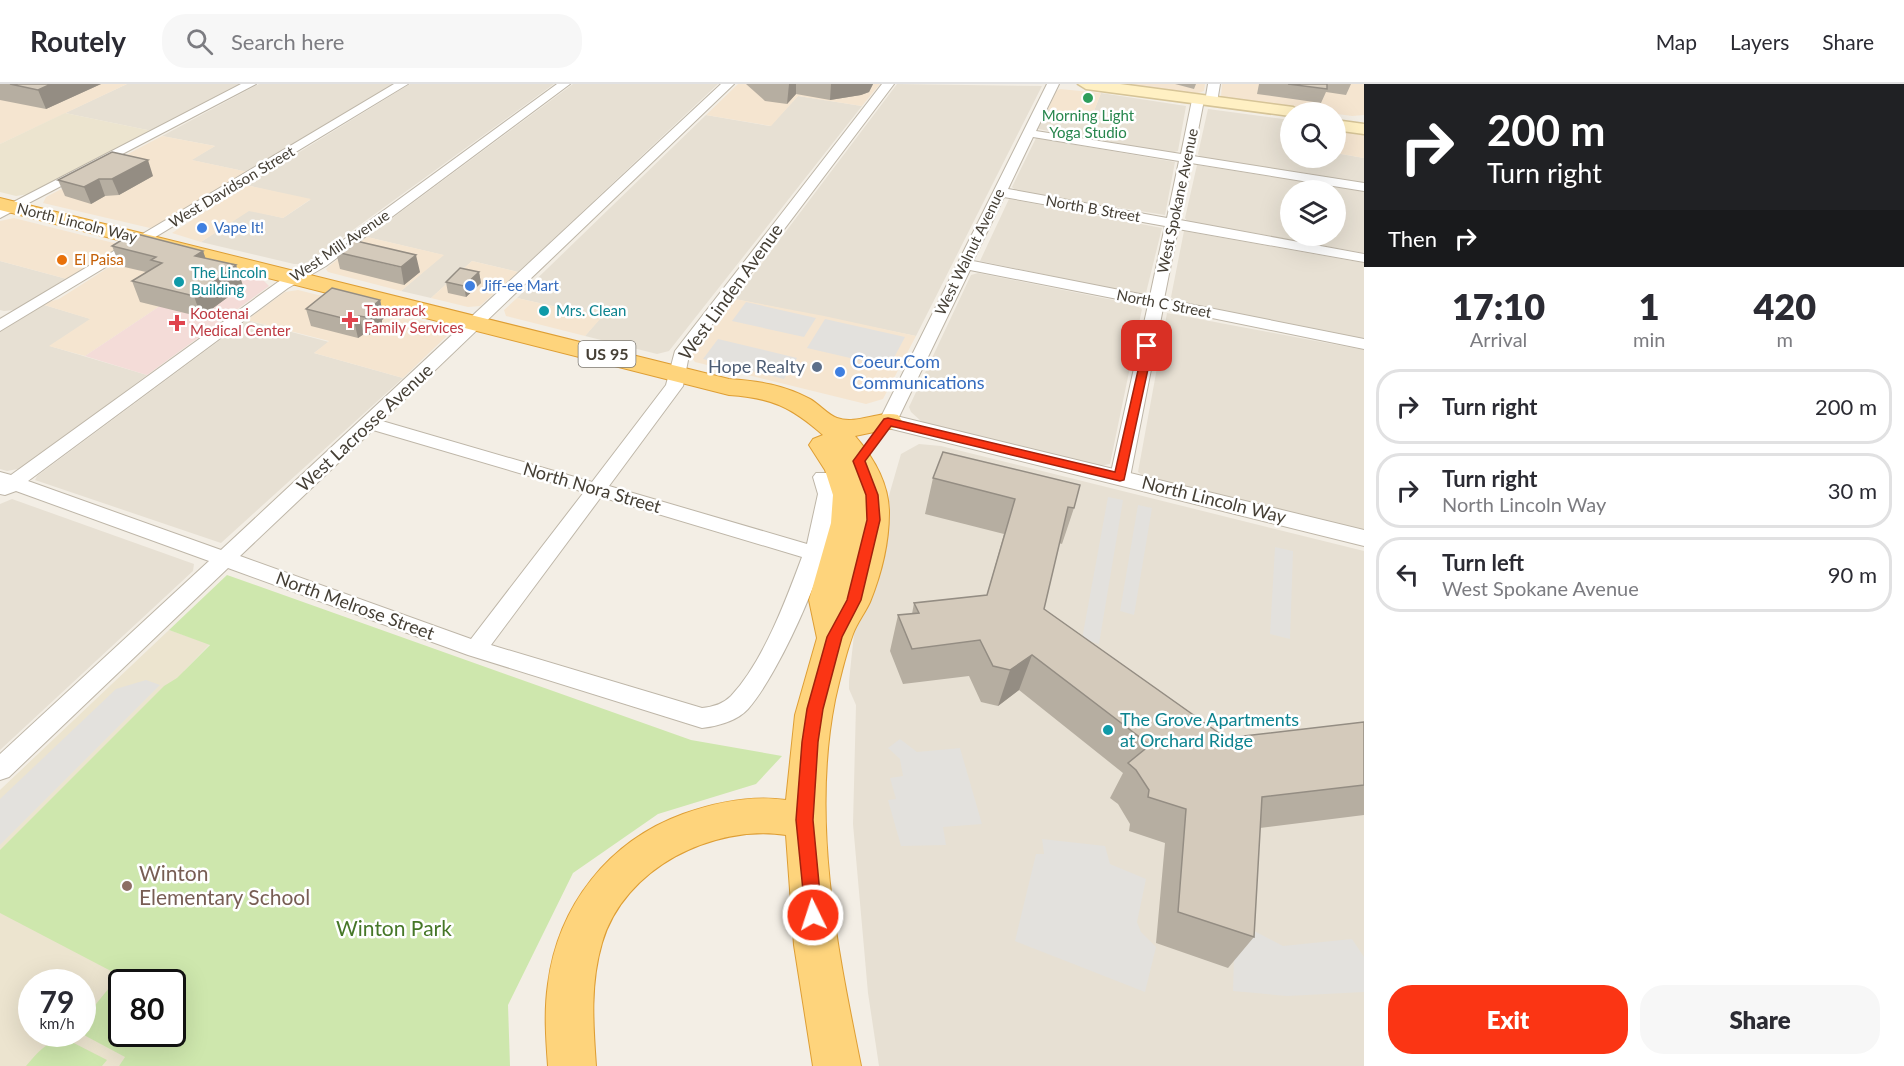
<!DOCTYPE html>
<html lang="en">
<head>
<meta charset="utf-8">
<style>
  :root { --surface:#fff; --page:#f7f7f7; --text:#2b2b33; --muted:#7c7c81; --line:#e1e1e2; --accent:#fb3514 }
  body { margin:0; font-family:Lato,sans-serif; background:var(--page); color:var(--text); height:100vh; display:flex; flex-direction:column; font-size:22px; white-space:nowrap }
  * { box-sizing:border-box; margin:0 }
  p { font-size:20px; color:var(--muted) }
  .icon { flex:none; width:33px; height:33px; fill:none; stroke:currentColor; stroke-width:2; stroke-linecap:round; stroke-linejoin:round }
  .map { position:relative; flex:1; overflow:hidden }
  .sheet { display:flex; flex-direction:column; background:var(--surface); width:540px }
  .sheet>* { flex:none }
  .guide { background:#202124; color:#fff; overflow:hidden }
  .tools { position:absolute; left:1280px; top:18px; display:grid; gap:12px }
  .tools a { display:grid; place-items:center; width:66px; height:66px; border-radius:50%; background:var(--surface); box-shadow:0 6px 24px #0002; font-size:30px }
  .speed { position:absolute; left:18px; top:885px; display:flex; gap:12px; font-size:30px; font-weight:700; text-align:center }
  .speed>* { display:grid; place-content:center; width:78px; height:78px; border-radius:50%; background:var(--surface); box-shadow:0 6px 24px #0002; line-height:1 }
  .speed small { font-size:15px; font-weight:400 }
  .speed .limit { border:3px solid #111; border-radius:9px; background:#fff; color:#111 }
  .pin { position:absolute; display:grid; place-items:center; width:51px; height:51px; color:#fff; margin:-26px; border-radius:12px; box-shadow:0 3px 9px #0006 }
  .me { position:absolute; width:66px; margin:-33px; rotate:356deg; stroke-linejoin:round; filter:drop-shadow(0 0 4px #0008) }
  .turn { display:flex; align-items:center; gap:21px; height:126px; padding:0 24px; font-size:27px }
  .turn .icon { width:78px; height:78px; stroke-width:2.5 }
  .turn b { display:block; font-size:42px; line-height:51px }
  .then { display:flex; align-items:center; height:57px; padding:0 24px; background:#0003; gap:12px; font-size:22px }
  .eta { display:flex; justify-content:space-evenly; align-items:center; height:102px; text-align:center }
  .eta b { font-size:36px; font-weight:800; line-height:42px }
  .button { display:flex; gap:12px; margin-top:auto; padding:12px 24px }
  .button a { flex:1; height:69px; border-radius:24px; background:var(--accent); color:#fff; font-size:24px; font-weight:800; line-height:69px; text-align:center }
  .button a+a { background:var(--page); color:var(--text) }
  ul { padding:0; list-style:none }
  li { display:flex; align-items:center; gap:18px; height:75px; margin:0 12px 9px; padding:0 12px; border:3px solid var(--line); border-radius:24px }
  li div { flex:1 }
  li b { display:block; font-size:22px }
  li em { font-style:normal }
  header { display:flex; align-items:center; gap:36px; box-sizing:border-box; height:84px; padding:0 30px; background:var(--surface); border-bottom:2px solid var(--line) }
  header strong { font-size:28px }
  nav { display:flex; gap:33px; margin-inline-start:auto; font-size:21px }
  .search { width:420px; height:54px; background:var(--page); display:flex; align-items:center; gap:15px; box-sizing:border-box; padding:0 21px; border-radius:24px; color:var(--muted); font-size:22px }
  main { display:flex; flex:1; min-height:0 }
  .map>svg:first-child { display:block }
  .residential { fill:#e7e0d3; fill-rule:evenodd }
  .commercial { fill:#f5e5d0 }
  .education { fill:#ece4cf; fill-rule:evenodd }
  .medical { fill:#f4dcd8 }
  .green { fill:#cee7ad }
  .parking { fill:#e3e1dd }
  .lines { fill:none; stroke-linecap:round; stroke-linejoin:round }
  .minor-casing { stroke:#beb6a8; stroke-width:2 }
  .tertiary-casing { stroke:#beb6a8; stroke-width:2 }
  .secondary-casing { stroke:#d6c497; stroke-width:3 }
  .trunk-casing { stroke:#de9e34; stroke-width:2 }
  .minor { fill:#fff; fill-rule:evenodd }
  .tertiary { fill:#fff; fill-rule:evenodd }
  .secondary { fill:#fff0c3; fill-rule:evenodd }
  .trunk { fill:#fed47c; fill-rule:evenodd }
  .wall { fill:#b6aea1 }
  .shaded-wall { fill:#948d83 }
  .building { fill:#d4cabb; stroke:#948d83; stroke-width:1.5 }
  .route { fill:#fb3514; stroke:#a3220d; stroke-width:1.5 }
  .leisure-dot { fill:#2e9e5b; stroke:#fff; stroke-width:2 }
  .shop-dot { fill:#3f7fe0; stroke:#fff; stroke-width:2 }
  .food-dot { fill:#e8710a; stroke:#fff; stroke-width:2 }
  .culture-dot { fill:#0f9aa8; stroke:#fff; stroke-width:2 }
  .health-dot { fill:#e0444e; stroke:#fff; stroke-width:2 }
  .service-dot { fill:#5c6f8a; stroke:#fff; stroke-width:2 }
  .education-dot { fill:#8d6e63; stroke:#fff; stroke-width:2 }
  .labels { text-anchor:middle; stroke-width:5; stroke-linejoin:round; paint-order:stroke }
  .far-leisure-label { font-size:15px; fill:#27864d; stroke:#fff }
  .far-street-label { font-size:15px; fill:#453f35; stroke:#fff }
  .far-shop-label { font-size:15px; fill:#366cbe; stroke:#fff; text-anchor:start }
  .far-food-label { font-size:15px; fill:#c56008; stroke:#fff; text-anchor:start }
  .far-culture-label { font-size:15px; fill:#0d838f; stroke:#fff; text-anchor:start }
  .far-health-label { font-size:15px; fill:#be3a42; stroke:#fff; text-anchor:start }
  .shield { fill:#fff; stroke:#7d7972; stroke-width:1.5 }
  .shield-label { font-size:16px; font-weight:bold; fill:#453f35 }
  .street-label { font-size:18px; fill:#453f35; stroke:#fff }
  .shop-label { font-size:18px; fill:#366cbe; stroke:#fff; text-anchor:start }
  .service-label { font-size:18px; fill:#4e5e75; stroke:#fff; text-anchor:end }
  .culture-label { font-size:18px; fill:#0d838f; stroke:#fff; text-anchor:start }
  .near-education-label { font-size:21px; fill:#785e54; stroke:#fff; text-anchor:start }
  .near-park-label { font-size:21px; fill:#467728; stroke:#fff }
</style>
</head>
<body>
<header>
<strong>Routely</strong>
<div class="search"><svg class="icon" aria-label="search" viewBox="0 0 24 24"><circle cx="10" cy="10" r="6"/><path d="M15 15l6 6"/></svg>Search here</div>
<nav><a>Map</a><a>Layers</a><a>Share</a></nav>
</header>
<main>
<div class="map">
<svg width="1364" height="982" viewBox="0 0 1364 982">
  <rect width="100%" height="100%" fill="#f3eee5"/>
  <path class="residential" d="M127,0h114l-89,47 -87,-18z
    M259,0h136l-147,88 -57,-12 24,-14 -53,-10z
    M410,0h144l-248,180h-12l-93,-22 48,-32 34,8 27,-18 -64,-15z
    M573,0h145l-200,188 -46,-11 -41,37 -30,-7 42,-36 -76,-18z
    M897,0l145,2 -126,250 -181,-37z
    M1101,9l85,13 -8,45 -7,2 -133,-24 10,-20 44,7z
    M798,12l64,10 -193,245 -12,3 -72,-18 16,-19 -84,-19 189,-183 64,11z
    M1208,25l82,11v38h45v-5l29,5v25l-164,-26 -2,-3z
    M1036,54l139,24 -10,53 -149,-24 -4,-4z
    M1197,81l167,26v62l-177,-32 -2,-3zM1290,106h45v46h-45z
    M1009,115l153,29 -16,65 -3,2 -163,-34z
    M1184,147l180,32v76l-189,-38 -4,-4z
    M0,177l67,18 -53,31 -10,1 -4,-1z
    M978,189l155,31 9,5 -32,155 -11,2 -177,-44 -11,-10 -2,-5 62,-132z
    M41,220l50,15 -41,27 97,29 -124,93 -16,3 -7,-2v-139z
    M1167,229l197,37v180l-219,-53 -7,-5z
    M247,236l82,22 -15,11 89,25 -182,165 -186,-63 2,-4z
    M919,360l22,2 423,105v515h-485l-11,-73 -15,-169 3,-119 -7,-16v-8l8,-75 44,-152z
    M12,415l182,65 -1,7 -193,179v-246z"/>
  <path class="commercial" d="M0,0h127l-127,60z
    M738,0h142l-18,22 -64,-10 -27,30 -65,-11z
    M1127,0h78l-1,7 -8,3z
    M1222,0h142v31l-12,1 -127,-17 -4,-3z
    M1060,5l41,4 -9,23 -44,-7 8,-18z
    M1335,42l29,8v24l-29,-5z
    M162,52l53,10 -23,14 56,12 -90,54 -8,2 -107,-25 3,-6z
    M246,101l65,14 -28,19 -34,-7 -48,31 -29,-9z
    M14,134l100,25 3,1 -1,5 -49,30 -67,-18v-40z
    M367,153l77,18 -43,36 -73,-19 -2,-3 3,-3z
    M131,169l86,15 -132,88 -36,-10 41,-27 -49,-15 18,-5z
    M472,177l46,11 -38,34 -12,1 -37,-9z
    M298,206l149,37 5,4 -49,47 -89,-25 15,-12 -82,-21 38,-28z
    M517,214l85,19 -17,19 -79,-20 -2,-6z
    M735,215l89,17 92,20 -33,63 -17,5 -171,-42 -3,-4 1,-4z"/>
  <path class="education" d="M65,29l87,18 -123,63 -13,2 -16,-4v-48z
    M169,546l41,14 -26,27 -12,311h-50v52h23l-26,32h-119v-276zM32,898h50v52h-50z"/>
  <path class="medical" d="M217,184l47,13 5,5 -122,89 -62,-19z"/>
  <path class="green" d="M227,491l464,165 91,16 -26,28 -98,30 -85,59 -65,132 2,61h-391l6,-9 -43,-23 1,-14 26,-32 12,6 1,40h50v-52h-40l-132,-69v-63l164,-164 13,-8 33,-33 -41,-15z
    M64,954l43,22 -5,6h-76c12,-14 20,-24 38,-28z"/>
  <path class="parking" d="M746,218l70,16 -12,19 -72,-16z
    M825,235l80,18 -16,30 -82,-19z
    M718,255l79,19 -13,21 -81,-20z
    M1108,413l15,3 -24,144 -17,-5z
    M1138,421l14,3 -18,107 -14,-4z
    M1275,463l18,4 -3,88 -20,-5z
    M146,596l14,5 -160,160v-46l116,-110z
    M900,655l17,13 43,-4 22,76 -39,3 3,18 -45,1 -13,-46 8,-1 -6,-21 13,-2 -3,-17 -12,-11z
    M1042,755l63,7 5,18 36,15 -9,43 4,10 15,15 -11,45 -130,-51 21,-87h8z
    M1235,837l48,25 69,-7 12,18v35l-77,4 -54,-5z"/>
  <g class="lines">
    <g class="minor-casing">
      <path id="minor" d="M241,0h15l-256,134v-9z
        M394,0h14l-408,247v-12z
        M557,0h13l-244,182 -38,22 -260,193 193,69 500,-466h13l-352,337 210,61 74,-97 9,-34 207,-267h12l-205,271 -6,31 -74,100 198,58 11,-50 -5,-17 3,-4h14c4,6 8,13 8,21 -1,51 -56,176 -90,215 -11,12 -30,17 -46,19l-234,-73 -240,-87 -219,209 -9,3v-26l209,-193 -193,-70 -11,4 -5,-1v-22l11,3 267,-193 38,-22zM373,346l211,62 -113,147 -231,-83zM601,413l201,60c-16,43 -39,105 -71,139 -8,8 -18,11 -29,12l-211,-63z
        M1047,0h12l-23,47 145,23 11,-54 6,-3 6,3 -11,56 171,27v8l-173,-28 -11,57 184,34v8l-186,-33 -14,70 200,40v10l-201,-41 -33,169 -3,4h-14l-3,-4 38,-172 -178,-35 -73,151 -9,5 -6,-1 -3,-4zM1033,53l146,24 -12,57 -159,-29zM1004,113l161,29 -15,70 -177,-35z
        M1208,0h12l-3,18 -6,3 -6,-3z"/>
    </g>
    <g class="tertiary-casing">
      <path id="tertiary" d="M888,330l476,116v16l-484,-120 -3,-5 3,-5z"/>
    </g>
    <g class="secondary-casing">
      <path id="secondary" d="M1078,0h42l173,23 8,5h-11v4l-204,-27z
        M1335,36l29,4v10l-29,-4z"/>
    </g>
    <g class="trunk-casing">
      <path id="trunk" d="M0,114l729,181c30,2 55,6 81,20 9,5 18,16 27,19 20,7 42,-8 61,-3l4,6 -4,6 -43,9c19,22 34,48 34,77 0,30 -8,62 -19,89 -5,11 -13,21 -17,32 -8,22 -13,44 -18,66 -24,121 2,247 26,366h-48l-19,-121 -8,-110c-73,-11 -162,33 -184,108 -12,41 -9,81 -6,123h-48c-2,-27 -4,-55 0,-82 10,-79 61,-143 135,-170 34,-12 68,-19 103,-14l9,-85 22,-77 -8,-38 22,-77 2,-28 -8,-25 -16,-25 4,-6 10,-4c-32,-28 -51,-37 -94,-40l-729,-185z"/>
    </g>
    <use href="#minor" class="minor"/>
    <use href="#tertiary" class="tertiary"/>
    <use href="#secondary" class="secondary"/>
    <use href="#trunk" class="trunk"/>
  </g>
  <path class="wall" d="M0,0h101l-55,25 -46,-9z
    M746,0h127l-4,8 -8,3 -31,5 -34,-6 -9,10 -22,-3z
    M1175,0h21l-2,5z
    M1259,0h92l-5,11 -20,-3 -5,11 -64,-9z
    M153,92l-34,19 -14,1 -14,8 -26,-8 -7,-16z
    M112,162l91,5 2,7 31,7 7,21 -42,31 -61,-15 -8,-21 14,-9 -26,-6z
    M336,168l84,20 -16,13 -64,-16z
    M479,188l2,11 -15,14 -18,-4 -2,-11z
    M380,216l4,18 -2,2v4l-13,11 -5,-1 -6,4 -47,-12 -5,-17z
    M933,394l141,30 -12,36 -3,-1 -15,66 182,129 138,-16v93l-104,13 -6,109 -26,31 -72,-25 9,-100 -36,-12 1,-7 -12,-20 -8,-6 13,-25 -104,-83 -21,16 -17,-4 -12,-26 -66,8 -13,-33 8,-36 14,-1 2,-11 73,-8 17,-61 -79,-20z"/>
  <path class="shaded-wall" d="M51,0h50l-55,25 -8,-19z
    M789,0h7v10l-9,10z
    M831,0h42l-4,8 -8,3 -31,5z
    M148,76l5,16 -34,19 -7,-16z
    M99,95l6,17 -14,8 -7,-17z
    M203,167l7,20 -15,-15z
    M416,171l4,17 -16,13 -3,-18z
    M236,181l7,21 -42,31 -7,-21z
    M479,188l2,11 -15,14 -2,-11z
    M380,216l4,18 -2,2v4l-13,11 -4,-18 9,-12z
    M359,232l5,18 -6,4 -4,-17z
    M1032,571l-13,35 -21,16 12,-36z"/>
  <path class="building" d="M10,0h41l-13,6z
    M1288,0h39v5z
    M112,68l36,8 -36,19h-13l-15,8 -26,-7z
    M133,149l70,18 -8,5 41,9 -42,31 -62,-15 30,-18 -11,-3 5,-3 -44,-11z
    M352,156l64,15 -15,12 -65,-15z
    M460,184l19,4 -15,14 -18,-4z
    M332,204l48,12 -6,5 4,1 -13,11 -6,-1 -5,5 -48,-12z
    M943,368l137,33 -6,23 -6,-1 -24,102 182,129 138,-16v63l-102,12 -8,140 -76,-25 8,-103 -38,-12 1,-7 -13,-20 -8,-7 22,-18 -118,-90 -22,15 -17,-4 -13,-26 -68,9 -14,-34 21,-2 -5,-10 73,-8 28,-96 -82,-21z"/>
  <path class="route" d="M1144,260l9,2 -29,134 -4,1 -229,-55 -26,35 13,34 2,25 -19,80 -19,37 -19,72 -5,33 -5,78 9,95 -3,6 -6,3 -7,-3 -10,-101 6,-78 5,-33 20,-72 20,-37 20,-80 -1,-25 -13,-34 31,-42 4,-1 227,54z"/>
  <circle class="leisure-dot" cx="1088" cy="14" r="6"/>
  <g class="shop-dot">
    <circle cx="202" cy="144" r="6"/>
    <circle cx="470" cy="202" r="6"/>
    <circle cx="840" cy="288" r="6"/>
  </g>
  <circle class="food-dot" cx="62" cy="176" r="6"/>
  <g class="culture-dot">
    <circle cx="179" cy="198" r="6"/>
    <circle cx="544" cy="227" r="6"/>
    <circle cx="1108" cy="646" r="6"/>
  </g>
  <g class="health-dot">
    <path d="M347 227h6v6h6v6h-6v6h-6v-6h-6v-6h6z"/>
    <path d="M174 230h6v6h6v6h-6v6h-6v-6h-6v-6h6z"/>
  </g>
  <circle class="service-dot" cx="817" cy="283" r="6"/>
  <circle class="education-dot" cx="127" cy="802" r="6"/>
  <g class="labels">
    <g class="far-leisure-label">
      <text x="1088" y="37">Morning Light<tspan x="1088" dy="17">Yoga Studio</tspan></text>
    </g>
    <g class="far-street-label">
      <text transform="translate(232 103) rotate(-31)" y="5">West Davidson Street</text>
      <text transform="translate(1178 117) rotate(-78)" y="5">West Spokane Avenue</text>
      <text transform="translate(1093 125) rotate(10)" y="5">North B Street</text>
      <text transform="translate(77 139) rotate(14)" y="5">North Lincoln Way</text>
      <text transform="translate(340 162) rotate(-34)" y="5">West Mill Avenue</text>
      <text transform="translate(970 168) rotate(-64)" y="5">West Walnut Avenue</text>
      <text transform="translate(1164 220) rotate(11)" y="5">North C Street</text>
    </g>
    <g class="far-shop-label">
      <text x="214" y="149">Vape It!</text>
      <text x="482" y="207">Jiff-ee Mart</text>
    </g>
    <g class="far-food-label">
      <text x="74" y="181">El Paisa</text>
    </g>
    <g class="far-culture-label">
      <text x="191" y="194">The Lincoln<tspan x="191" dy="17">Building</tspan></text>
      <text x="556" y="232">Mrs. Clean</text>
    </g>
    <g class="far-health-label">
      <text x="364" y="232">Tamarack<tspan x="364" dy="17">Family Services</tspan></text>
      <text x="190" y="235">Kootenai<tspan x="190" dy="17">Medical Center</tspan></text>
    </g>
    <rect class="shield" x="578.5" y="257" width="57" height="26" rx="4.5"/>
    <g class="shield-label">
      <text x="607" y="276">US 95</text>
    </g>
    <g class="street-label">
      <text transform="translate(731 208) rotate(-54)" y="6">West Linden Avenue</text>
      <text transform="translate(365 344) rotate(-43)" y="6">West Lacrosse Avenue</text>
      <text transform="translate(592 404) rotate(16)" y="6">North Nora Street</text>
      <text transform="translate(1214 416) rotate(14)" y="6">North Lincoln Way</text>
      <text transform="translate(355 522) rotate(20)" y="6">North Melrose Street</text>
    </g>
    <g class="shop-label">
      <text x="852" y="284">Coeur.Com<tspan x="852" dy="21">Communications</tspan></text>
    </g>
    <g class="service-label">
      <text x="805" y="289">Hope Realty</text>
    </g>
    <g class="culture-label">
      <text x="1120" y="642">The Grove Apartments<tspan x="1120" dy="21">at Orchard Ridge</tspan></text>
    </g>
    <g class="near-education-label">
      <text x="139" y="797">Winton<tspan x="139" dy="24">Elementary School</tspan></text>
    </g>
    <g class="near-park-label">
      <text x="394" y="852">Winton Park</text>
    </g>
  </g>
</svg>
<div class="tools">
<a><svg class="icon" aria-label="search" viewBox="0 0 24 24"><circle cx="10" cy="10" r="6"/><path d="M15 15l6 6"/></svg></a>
<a><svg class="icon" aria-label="layers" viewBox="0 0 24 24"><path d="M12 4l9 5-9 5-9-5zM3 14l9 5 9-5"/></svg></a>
</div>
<div class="speed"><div>79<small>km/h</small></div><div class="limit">80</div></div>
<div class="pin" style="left:1147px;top:262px;background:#d93025"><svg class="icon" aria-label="arrive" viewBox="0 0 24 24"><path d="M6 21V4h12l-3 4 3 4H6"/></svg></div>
<svg class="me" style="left:813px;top:831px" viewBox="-20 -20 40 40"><circle r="17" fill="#fb3514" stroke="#fff" stroke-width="3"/><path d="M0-11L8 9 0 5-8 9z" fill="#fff"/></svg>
</div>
<section class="sheet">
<div class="guide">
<div class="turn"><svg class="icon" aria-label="right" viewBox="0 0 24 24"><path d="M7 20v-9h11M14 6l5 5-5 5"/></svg><div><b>200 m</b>Turn right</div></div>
<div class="then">Then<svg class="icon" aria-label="right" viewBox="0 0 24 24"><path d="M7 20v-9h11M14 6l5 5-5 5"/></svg></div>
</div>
<div class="eta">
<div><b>17:10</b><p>Arrival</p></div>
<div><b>1</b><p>min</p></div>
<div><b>420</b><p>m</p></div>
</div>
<ul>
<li><svg class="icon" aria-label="right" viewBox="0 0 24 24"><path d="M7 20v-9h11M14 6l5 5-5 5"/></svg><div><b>Turn right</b></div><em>200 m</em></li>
<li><svg class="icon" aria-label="right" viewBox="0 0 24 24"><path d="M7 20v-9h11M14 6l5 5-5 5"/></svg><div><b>Turn right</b><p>North Lincoln Way</p></div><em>30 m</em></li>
<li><svg class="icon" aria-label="left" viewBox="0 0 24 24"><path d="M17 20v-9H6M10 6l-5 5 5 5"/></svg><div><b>Turn left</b><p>West Spokane Avenue</p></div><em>90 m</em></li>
</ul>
<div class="button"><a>Exit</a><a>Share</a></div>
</section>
</main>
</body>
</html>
